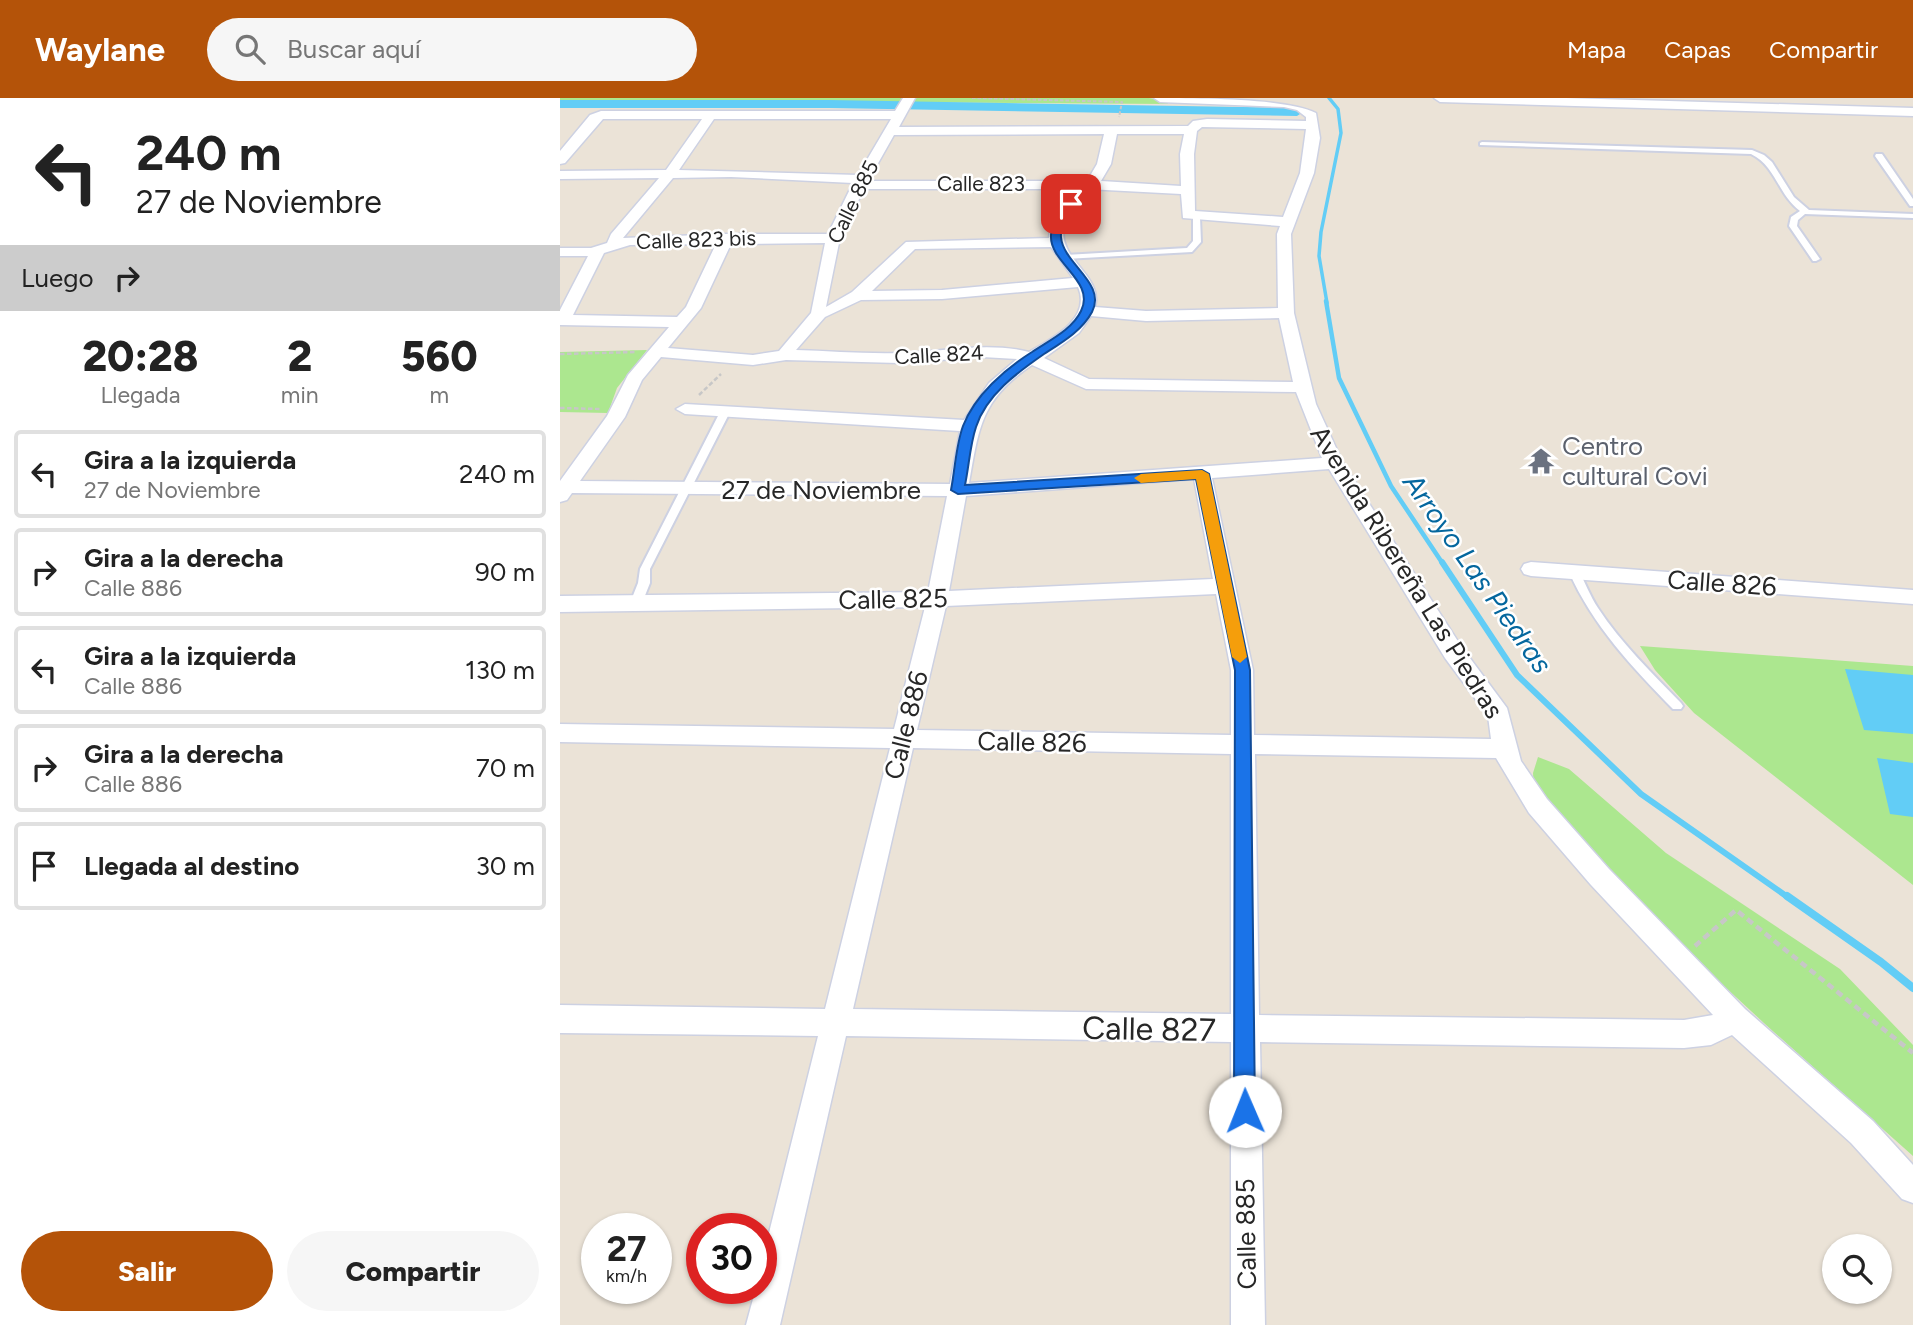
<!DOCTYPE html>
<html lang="es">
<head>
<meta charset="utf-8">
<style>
  :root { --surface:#fff; --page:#f6f6f6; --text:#222; --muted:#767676; --line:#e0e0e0; --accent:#b45309 }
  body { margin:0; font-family:Figtree,sans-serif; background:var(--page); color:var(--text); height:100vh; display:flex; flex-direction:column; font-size:26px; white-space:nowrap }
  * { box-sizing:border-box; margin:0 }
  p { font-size:23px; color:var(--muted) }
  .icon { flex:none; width:38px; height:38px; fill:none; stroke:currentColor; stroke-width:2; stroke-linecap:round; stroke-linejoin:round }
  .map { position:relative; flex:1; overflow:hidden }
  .details { display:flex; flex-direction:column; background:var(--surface); width:560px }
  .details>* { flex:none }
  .hud { background:#fff; color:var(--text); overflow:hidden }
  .buttons { position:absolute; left:1262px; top:1136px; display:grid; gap:14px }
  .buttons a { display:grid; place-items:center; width:70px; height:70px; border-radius:50%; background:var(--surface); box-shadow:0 2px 5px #0004; font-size:35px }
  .speed { position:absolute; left:21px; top:1115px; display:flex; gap:14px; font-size:35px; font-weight:700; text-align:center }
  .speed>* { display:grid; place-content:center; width:91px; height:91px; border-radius:50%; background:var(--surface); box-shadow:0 2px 5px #0004; line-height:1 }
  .speed small { font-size:18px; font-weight:400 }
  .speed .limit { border:10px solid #d22; background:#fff; color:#111 }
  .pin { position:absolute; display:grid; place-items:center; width:60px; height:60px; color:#fff; margin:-30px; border-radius:14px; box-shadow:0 4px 10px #0006 }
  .me { position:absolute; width:77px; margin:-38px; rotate:359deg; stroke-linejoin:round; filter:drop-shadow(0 0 5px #0008) }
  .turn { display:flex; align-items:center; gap:24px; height:147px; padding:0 21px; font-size:32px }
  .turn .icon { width:91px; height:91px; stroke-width:2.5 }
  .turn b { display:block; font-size:49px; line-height:60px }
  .then { display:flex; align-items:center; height:66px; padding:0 21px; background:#0003; gap:14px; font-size:26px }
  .eta { display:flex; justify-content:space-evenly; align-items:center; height:119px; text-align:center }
  .eta b { font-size:42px; font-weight:800; line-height:49px }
  .primary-button { display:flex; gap:14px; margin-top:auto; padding:14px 21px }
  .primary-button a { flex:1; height:80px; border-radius:42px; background:var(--accent); color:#fff; font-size:28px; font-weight:800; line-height:80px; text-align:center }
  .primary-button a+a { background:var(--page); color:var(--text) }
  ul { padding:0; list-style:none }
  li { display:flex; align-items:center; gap:21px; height:88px; margin:0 14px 10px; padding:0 7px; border:4px solid var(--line); border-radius:7px }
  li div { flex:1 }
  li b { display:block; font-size:26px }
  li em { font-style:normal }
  header { display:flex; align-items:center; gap:42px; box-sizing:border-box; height:98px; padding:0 35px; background:var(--accent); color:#fff }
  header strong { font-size:33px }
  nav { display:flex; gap:38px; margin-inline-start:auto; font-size:24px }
  .search { width:490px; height:63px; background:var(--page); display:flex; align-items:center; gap:18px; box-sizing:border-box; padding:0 24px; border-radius:38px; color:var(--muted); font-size:26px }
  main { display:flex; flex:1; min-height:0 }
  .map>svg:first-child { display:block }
  .green { fill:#ace78f }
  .water { fill:#62cdf6 }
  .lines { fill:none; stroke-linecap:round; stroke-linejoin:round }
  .stream-far3 { stroke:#62cdf6; stroke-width:3.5 }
  .stream-far2 { stroke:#62cdf6; stroke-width:4.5 }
  .stream-far1 { stroke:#62cdf6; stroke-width:6 }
  .stream { stroke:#62cdf6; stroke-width:8 }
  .canal { fill:#62cdf6; fill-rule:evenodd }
  .service-casing { stroke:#cdd1e2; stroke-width:4 }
  .minor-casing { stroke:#cdd1e2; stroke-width:3 }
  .path-far2 { stroke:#c7c7c7; stroke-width:2; stroke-dasharray:3.5 2; stroke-linecap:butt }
  .path-far1 { stroke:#c7c7c7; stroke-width:2.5; stroke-dasharray:4.5 2.5; stroke-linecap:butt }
  .path { stroke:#c7c7c7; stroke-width:4.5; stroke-dasharray:7 4.5; stroke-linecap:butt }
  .service { fill:#fff; fill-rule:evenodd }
  .minor { fill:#fff; fill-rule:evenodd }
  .route { fill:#1a73e8; stroke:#114b97; stroke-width:2 }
  .slow { fill:#f59e0b }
  .labels { text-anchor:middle; stroke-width:5; stroke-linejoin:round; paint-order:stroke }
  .far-street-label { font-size:21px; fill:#272727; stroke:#fff }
  .worship-label { font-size:26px; fill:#5b616d; stroke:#fff; text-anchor:start }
  .street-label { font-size:26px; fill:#272727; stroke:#fff }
  .water-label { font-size:28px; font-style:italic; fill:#04679e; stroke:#fff }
  .near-street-label { font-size:32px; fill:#272727; stroke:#fff }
</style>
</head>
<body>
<header>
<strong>Waylane</strong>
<div class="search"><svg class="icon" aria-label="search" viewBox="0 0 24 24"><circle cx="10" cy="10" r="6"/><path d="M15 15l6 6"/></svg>Buscar aquí</div>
<nav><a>Mapa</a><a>Capas</a><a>Compartir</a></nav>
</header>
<main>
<section class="details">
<div class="hud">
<div class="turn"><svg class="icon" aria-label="left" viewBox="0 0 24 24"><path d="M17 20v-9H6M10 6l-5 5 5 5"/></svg><div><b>240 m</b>27 de Noviembre</div></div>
<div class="then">Luego<svg class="icon" aria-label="right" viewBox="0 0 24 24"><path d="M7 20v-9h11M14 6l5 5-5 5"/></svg></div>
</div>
<div class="eta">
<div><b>20:28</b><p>Llegada</p></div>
<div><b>2</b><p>min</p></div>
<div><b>560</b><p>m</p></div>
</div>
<ul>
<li><svg class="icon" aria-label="left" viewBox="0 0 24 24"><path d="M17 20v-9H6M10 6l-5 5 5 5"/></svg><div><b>Gira a la izquierda</b><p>27 de Noviembre</p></div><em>240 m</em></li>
<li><svg class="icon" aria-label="right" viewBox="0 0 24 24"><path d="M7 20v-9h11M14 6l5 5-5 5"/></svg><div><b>Gira a la derecha</b><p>Calle 886</p></div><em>90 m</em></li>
<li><svg class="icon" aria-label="left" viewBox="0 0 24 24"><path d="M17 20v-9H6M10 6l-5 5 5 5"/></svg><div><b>Gira a la izquierda</b><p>Calle 886</p></div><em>130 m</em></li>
<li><svg class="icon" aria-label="right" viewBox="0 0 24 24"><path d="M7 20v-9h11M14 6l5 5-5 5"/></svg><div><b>Gira a la derecha</b><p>Calle 886</p></div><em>70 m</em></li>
<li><svg class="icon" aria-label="arrive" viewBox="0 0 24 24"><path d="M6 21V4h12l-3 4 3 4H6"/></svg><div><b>Llegada al destino</b></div><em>30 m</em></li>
</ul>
<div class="primary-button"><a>Salir</a><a>Compartir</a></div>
</section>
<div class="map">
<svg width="1353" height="1227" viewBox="0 0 1353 1227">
  <rect width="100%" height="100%" fill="#ebe3d7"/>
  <path class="green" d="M0,0h589l18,3 1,3 -608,-4z
    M87,252l-30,38 -9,25 -48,-1v-60z
    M1080,548l273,20v219l-219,-172 -39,-43z
    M978,659l31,12 97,84 174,116 73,76v111l-148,-132 -166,-154 -65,-81 -1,-16z"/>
  <path class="water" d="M1285,571l68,6v59l-49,-4z
    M1317,660l36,5v54l-23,-3z"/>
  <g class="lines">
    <path class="stream-far3" d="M767,205l-8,-47 2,-24 20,-99 -3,-24 -9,-11"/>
    <path class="stream-far2" d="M766,203l13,77 52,108 52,78"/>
    <path class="stream-far1" d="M882,464l75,113 124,119 148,104"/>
    <path class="stream" d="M1227,798l94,66 32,26"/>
    <path class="canal" d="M0,2h269l468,8 6,4 -6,4 -468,-8h-269z"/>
    <g class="service-casing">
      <path id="service" d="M922,44l270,8 12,5 8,7 22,35 15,13 104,4v4l-108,-4 -7,6 -1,6 23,33 -4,2h-3l-24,-35 2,-9 9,-6c-22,-16 -24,-45 -49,-57l-271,-9v-2z
        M1316,56h6l31,45v7h-3l-35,-50z
        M633,117l7,2 1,25 -9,10 -127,7 -4,-2 4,-2 122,-7 6,-7z
        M165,311l5,3 -80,157v14l-8,20 -2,3h-8l-2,-3 8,-20 2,-14 80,-157z
        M1014,470l4,1c7,13 12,27 20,39 23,35 54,65 83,95l2,3 -2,3h-8c-41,-42 -80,-83 -104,-137z"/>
    </g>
    <g class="minor-casing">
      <path id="minor" d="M343,0h12l-16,29 289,-1 5,-5 14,-2 99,2v-4l-9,-7 -13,-3 -124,-5 -6,-4c41,0 132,0 162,15l4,25 -6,35 -23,61 3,79 22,91 27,59 118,183 46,62 14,53 26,38 62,70 136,140 128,112 40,44v38l-11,-4 -51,-56 -119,-108 -21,10 -27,3 -424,-6 5,283h-34v-283l-385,-6 -66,289h-34l10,-37h5v-23l57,-229 -258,-3v-28l265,4 65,-261 -330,-6v-18l334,5 31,-122 -365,5v-16l368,-4 19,-96 -375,-3 -5,7 -7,2v-21l47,-65 21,-41 41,-48 -109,-2v-15l28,-54h-28v-8h31l16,-5 4,-9 48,-56 -99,1v-8l106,-1 36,-51h-99l-38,44 -5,1v-13l30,-36 11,-4h294zM154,21h177l-33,56 -179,-5zM642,29l104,2 -6,44 -17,44 -88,-6 -1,-57 3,-23zM544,36l-7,30 -10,17h-219l26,-46zM557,36h67l-4,20 1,32 -80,-5 10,-17zM171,79l122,6 -25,51h-102l-103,4 50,-60zM304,91h209l-22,34 -2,15 -143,4 -54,50 -26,15 14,-69zM527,91l94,5 2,24 97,8 -3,8 1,74 -132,3 -51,-4c9,-31 -38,-48 -31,-80 4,-14 16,-25 23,-38zM265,145l-14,70 -32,38 -26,4 -85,-7 33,-40 30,-64zM156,146l-30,63 -9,10 -104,-2 31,-62 26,-8zM491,149l22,31 -131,12 -70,1 43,-42zM518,189c14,32 -27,52 -49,65 -42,-11 -87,0 -130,1 -34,1 -69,-2 -103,-3l29,-33 36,-17 81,-1zM531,218l55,5 133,-3 14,64 -204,-3 -45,-21 35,-25zM101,259l92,8 33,-5 113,3 83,-6 35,2 -28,24 -25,37 -279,-16 -9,5 9,5 275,17 -10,53 -370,-3 45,-64 17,-37zM472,267l54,24 210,3 26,66 -353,25c10,-56 12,-84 63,-118zM769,371l116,189 43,58 3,23 -237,-4 -1,-65 -41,-192zM634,381l19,100 -264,12 17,-95zM656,496l15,76v65l-314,-5 29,-124zM353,650l318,6v260l-378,-5zM695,656l241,4 33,55 62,72 122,130 -29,5 -425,-5z
        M874,0h132l347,10v8l-473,-14z
        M971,464l382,28v14l-382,-28 -7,-2 -3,-5 3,-5z"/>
    </g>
    <path class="path-far2" d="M412,0l150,4 -3,15"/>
    <path class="path-far1" d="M0,256l75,-2
      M139,297l22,-21
      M0,310l40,1"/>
    <path class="path" d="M1135,848l41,-36 177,143"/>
    <use href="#service" class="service"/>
    <use href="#minor" class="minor"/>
  </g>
  <path class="route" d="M507,104l9,2c-7,9 -16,21 -15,33 2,27 46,46 31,75 -10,19 -31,31 -48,42 -26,18 -58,41 -68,73 -6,18 -7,39 -11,58l237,-15 7,4 41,196 5,441 -3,7 -7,3 -8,-3 -3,-7 1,-441 -39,-191 -238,15 -7,-4c4,-21 5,-45 12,-64 12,-31 42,-57 69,-74 16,-11 40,-22 49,-41 15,-30 -32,-48 -30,-76 1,-12 10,-24 16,-33z"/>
  <path class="slow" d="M642,372l7,4 38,183 -7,6 -8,-6 -36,-178 -55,4 -7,-5 7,-4z"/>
  <defs>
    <g id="temple-bare" transform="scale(2.1)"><path d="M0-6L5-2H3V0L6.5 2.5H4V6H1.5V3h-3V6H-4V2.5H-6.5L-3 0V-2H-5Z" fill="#6b7280" stroke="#fff" stroke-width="2.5" paint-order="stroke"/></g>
  </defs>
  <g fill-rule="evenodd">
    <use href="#temple-bare" x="981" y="363"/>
  </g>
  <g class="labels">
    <g class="far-street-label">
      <text x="421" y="93">Calle 823</text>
      <text transform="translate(293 104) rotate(-64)" y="7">Calle 885</text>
      <text transform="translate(136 142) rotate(-2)" y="7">Calle 823 bis</text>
      <text transform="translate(379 257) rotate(-3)" y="7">Calle 824</text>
    </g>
    <g class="worship-label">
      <text x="1002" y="357">Centro<tspan x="1002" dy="30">cultural Covi</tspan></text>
    </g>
    <g class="street-label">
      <text x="261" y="401">27 de Noviembre</text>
      <text transform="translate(847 474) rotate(58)" y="9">Avenida Ribereña Las Piedras</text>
      <text transform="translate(1162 485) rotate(4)" y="9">Calle 826</text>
      <text transform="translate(333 501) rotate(-1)" y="9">Calle 825</text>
      <text transform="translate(346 627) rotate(-76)" y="9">Calle 886</text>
      <text transform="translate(472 644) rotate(1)" y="9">Calle 826</text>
      <text transform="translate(686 1136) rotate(-91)" y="9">Calle 885</text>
    </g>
    <g class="water-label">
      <text transform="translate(918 475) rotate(55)" y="10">Arroyo Las Piedras</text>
    </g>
    <g class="near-street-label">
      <text transform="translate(589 931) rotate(1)" y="11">Calle 827</text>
    </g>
  </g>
</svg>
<div class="buttons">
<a><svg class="icon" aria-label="search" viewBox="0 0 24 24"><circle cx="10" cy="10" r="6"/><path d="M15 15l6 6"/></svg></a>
</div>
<div class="speed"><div>27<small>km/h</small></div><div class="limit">30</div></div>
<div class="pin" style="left:511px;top:106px;background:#d93025"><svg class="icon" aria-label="arrive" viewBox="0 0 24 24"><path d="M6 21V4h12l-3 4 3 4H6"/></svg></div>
<svg class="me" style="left:685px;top:1013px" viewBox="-20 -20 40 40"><circle r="19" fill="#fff"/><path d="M0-13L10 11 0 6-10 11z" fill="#1a73e8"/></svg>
</div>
</main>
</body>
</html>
